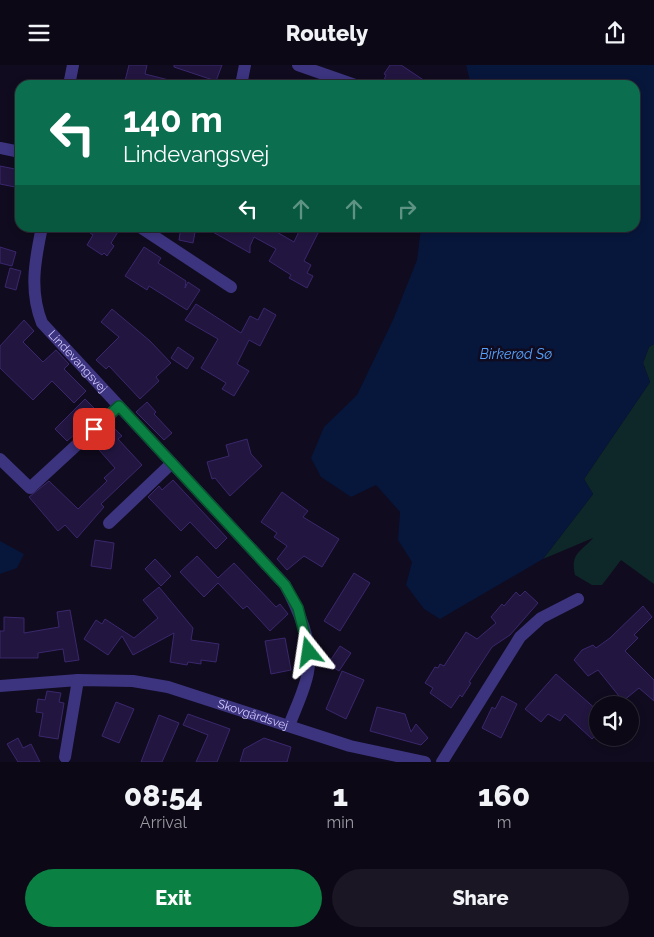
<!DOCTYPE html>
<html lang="en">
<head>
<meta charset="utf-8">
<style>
  :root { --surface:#0c0816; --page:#1a1623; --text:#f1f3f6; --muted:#9a9aa1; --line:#2c2935; --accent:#0b8043 }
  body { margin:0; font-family:Raleway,sans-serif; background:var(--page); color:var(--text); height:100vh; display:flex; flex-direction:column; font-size:19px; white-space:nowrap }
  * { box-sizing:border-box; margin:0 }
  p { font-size:16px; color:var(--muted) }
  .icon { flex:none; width:28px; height:28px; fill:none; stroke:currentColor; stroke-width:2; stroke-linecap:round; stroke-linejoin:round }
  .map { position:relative; height:697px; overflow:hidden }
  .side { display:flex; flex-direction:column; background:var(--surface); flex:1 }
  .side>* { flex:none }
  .top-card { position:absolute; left:15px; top:15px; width:625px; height:152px; border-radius:15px; box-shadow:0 2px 8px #0003,0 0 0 1px var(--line); background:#0b6e4f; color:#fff; overflow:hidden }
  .tools { position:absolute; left:589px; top:631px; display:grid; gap:10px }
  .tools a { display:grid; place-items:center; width:50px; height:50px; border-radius:50%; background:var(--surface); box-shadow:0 2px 8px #0003,0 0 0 1px var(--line); font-size:25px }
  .pin { position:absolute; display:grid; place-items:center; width:42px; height:42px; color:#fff; margin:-21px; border-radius:10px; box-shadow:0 2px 8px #0006 }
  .me { position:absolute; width:55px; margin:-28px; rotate:345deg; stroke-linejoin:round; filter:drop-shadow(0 0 4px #0008) }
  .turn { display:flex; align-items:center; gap:18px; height:105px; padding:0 25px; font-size:22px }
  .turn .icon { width:65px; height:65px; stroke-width:2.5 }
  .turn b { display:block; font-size:35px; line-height:42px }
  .lanes { display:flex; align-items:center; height:48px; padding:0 25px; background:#0003; justify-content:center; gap:25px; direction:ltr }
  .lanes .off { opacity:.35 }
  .eta { display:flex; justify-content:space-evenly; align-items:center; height:85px; text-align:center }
  .eta b { font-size:30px; font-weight:800; line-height:35px }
  .cta { display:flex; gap:10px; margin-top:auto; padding:10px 25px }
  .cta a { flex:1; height:58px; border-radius:30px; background:var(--accent); color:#fff; font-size:20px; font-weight:800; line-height:58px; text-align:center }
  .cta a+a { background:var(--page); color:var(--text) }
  header { display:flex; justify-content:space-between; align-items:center; height:65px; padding:0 25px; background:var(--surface); font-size:22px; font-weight:800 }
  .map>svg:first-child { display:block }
  .green { fill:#0e2728 }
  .water { fill:#07163b }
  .building { fill:#221640; stroke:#3a276d }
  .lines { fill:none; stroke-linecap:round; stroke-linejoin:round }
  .minor { stroke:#3c347f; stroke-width:12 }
  .route-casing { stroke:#07532c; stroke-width:12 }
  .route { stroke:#0b8043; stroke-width:9 }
  .labels { text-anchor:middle; stroke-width:5; stroke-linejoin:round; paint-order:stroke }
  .street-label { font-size:12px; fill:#d2c8ff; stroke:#100b1e }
  .water-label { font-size:14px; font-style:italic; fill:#56a4ff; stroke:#100b1e }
</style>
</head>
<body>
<header><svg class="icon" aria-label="menu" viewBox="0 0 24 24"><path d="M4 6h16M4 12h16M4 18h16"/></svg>Routely<svg class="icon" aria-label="share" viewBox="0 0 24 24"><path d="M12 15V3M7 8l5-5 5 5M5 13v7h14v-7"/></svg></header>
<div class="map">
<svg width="654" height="697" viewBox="0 0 654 697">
  <rect width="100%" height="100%" fill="#100b1e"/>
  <path class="green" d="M654,279v240l-33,-24 -19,25h-10l-17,-10c-5,-22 6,-23 18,-37l-50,21 50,-65 -9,-15 66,-97 -7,-19 6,-16z"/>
  <path class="water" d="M466,0h188v279l-5,3 -6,16 7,19 -66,97 9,15 -50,65 -103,60 -16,-10 -18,-24 6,-23 -14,-22 2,-28 -24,-27 -25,12 -30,-20 -10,-19 13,-31 33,-32 36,-75 24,-60 4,-32 214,-1v-142h-164z
    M0,476l24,13 -7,14 -17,6z"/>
  <path class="building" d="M129,0h18l-2,9 28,7 -1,4h-48z
    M174,0h48l-6,16 -42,-14z
    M390,0h11l30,20h-49l4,-10 -2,-1z
    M0,101l20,4v18l-20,-4z
    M82,162h39l-10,16 3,3 -7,10 -3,-3 -2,2 -15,-10 6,-10z
    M181,162h15l-3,16 -14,-3z
    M204,162h64l26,15 7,-15h20l-17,34 7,4 -4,8 6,3 -6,12 -18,-10 2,-3 -22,-14 7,-12 -22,-12 -4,9v7z
    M0,182l16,5 -4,14 -12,-3z
    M144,182l17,11 -3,5 28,18 -1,7 3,-6 12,8 -13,20 -38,-24 -2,4 -22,-14z
    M10,203l11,3 -5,19 -11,-3z
    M196,239l45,29 9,-17 8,4 6,-12 12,7 -16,31 -11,-6 -12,24 12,7 -15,25 -12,-7 4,-6 -25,-15 17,-29 -33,-19z
    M112,244l38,32 21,22 -15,14 3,4 -19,18 -31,-33 -3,3 -10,-9 23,-23 -18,-15z
    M24,255l10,11 -11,11 20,20 13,-12 13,14 -5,5 22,22 -12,12 -22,-22 -19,19 -33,-32v-22z
    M178,282l16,11 -7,11 -16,-11z
    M85,334l14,14 -32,28 -12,-12z
    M147,337l9,10 -2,2 18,19 -8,7 -28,-28z
    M111,360l11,11 -4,3 24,26 -41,39 3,3 -27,31 -12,-13 -7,6 -29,-34 20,-16 29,28 29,-28 -3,-3 11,-10 -23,-26z
    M247,374l4,15 11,12 -32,30 -15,-18 -3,1 -5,-17 22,-6 -3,-11z
    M173,415l54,58 -11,11 -26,-27 -9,9 -33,-34 11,-11 3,4z
    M282,427l26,19 -5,6 36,22 -17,28 -18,-11 -17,14 -10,-11 10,-13 -13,-9 3,-4 -16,-11z
    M95,475l19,3 -3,26 -20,-3z
    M197,491l21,22 16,-15 42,44 4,-3 8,10 -18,17 -23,-25 -4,3 -25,-26 -14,14 -24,-25z
    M155,494l16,17 -10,10 -16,-17z
    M354,508l16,10 -30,48 -16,-10z
    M159,522l34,41 -2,12 28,4 -3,18 -15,-2v4l-13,-2 -1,3 -17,-3 4,-29 -41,22 -11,-19 -14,19 -24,-16 12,-19 6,4 3,-5 29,19 24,-20 -15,-18z
    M525,526l13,12 -28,32 -18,12 -23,35 2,1 -9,14 -2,-2 -9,13 -21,-15 3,-5 -8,-5 10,-16 3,1 2,-4 4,2 22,-34 11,7 19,-16 -5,-6 11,-13 2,2 12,-14 4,4z
    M643,541l9,11 -18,18 4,3 -13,13 29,29v21l-15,-13 -16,13 -25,-31 -10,6 -14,-16 8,-10 11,-5 3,3 14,-10z
    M70,545l9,50 -14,2 -2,-13 -25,4v5h-38v-27h4v-14l20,1v15l35,-6 -2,-15z
    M285,573l6,32 -20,4 -6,-33z
    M340,581l11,7 -12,18 -11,-7z
    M342,606l22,9 -18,39 -20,-10z
    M556,609l42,37v22l-6,6 -27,-25 -5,7 -12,-7 -7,8 -16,-13z
    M47,626l14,2 -2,9 5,1 -6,36 -19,-3 4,-23 -7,-1 2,-13 7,1z
    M502,631l15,8 -16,34 -19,-10 10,-21 3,2z
    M116,637l18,7 -15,34 -17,-7z
    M377,642l28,7 6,18 5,-8 12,14 -7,7 -51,-14z
    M188,649l42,15 -13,33h-21l12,-27 -25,-10z
    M159,650l20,8 -17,39h-21z
    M18,673l5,10 8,-4 9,18h-22l-11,-18z
    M264,673l27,9 -4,15h-47l4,-13z"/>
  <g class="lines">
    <g class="minor">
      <path d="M298,0l57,20"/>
      <path d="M69,20l4,-20"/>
      <path d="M241,20l4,-20"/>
      <path d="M0,83l20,4"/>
      <path id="s1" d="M42,162c-7,33 -13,64 0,96l243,262c13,24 29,58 23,87 -3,18 -13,37 -19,54"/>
      <path d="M140,162l91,60"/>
      <path d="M0,394l30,29 89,-82"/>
      <path d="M109,458l63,-60"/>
      <path id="s2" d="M0,621l78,-6 55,1 35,6 182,59 75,16"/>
      <path d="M65,692l13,-77"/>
      <path d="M442,697l78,-125 21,-19 37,-19"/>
    </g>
  </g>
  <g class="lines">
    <g class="route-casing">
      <path id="route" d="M94,364l25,-23 166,179 13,23 11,44"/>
    </g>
    <use href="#route" class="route"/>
  </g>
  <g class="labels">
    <g class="street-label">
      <text dy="4" stroke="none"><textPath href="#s1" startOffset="150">Lindevangsvej</textPath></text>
      <text dy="4" stroke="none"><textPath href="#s2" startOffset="258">Skovgårdsvej</textPath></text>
    </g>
    <g class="water-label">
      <text x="516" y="294">Birkerød Sø</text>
    </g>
  </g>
</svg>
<div class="tools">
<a><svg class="icon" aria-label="sound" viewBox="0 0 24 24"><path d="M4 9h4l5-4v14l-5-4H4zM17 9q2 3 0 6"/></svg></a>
</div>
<div class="pin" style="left:94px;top:364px;background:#d93025"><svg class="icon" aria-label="arrive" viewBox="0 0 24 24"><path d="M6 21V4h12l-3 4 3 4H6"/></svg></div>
<svg class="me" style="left:309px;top:587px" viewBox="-20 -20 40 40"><path d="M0-17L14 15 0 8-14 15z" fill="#0b8043" stroke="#fff" stroke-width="4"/></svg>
<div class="top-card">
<div class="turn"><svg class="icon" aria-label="left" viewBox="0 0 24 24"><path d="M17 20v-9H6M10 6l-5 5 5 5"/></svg><div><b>140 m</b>Lindevangsvej</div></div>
<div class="lanes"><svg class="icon" aria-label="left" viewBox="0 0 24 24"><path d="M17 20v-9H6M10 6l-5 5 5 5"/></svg><svg class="icon off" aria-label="ahead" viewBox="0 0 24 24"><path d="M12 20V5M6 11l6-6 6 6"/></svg><svg class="icon off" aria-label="ahead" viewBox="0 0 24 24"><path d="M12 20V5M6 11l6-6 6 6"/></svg><svg class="icon off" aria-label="right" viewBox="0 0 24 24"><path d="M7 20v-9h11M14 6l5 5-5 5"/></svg></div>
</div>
</div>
<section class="side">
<div class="eta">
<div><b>08:54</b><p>Arrival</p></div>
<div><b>1</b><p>min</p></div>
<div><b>160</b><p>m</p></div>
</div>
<div class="cta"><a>Exit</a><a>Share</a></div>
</section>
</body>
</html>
